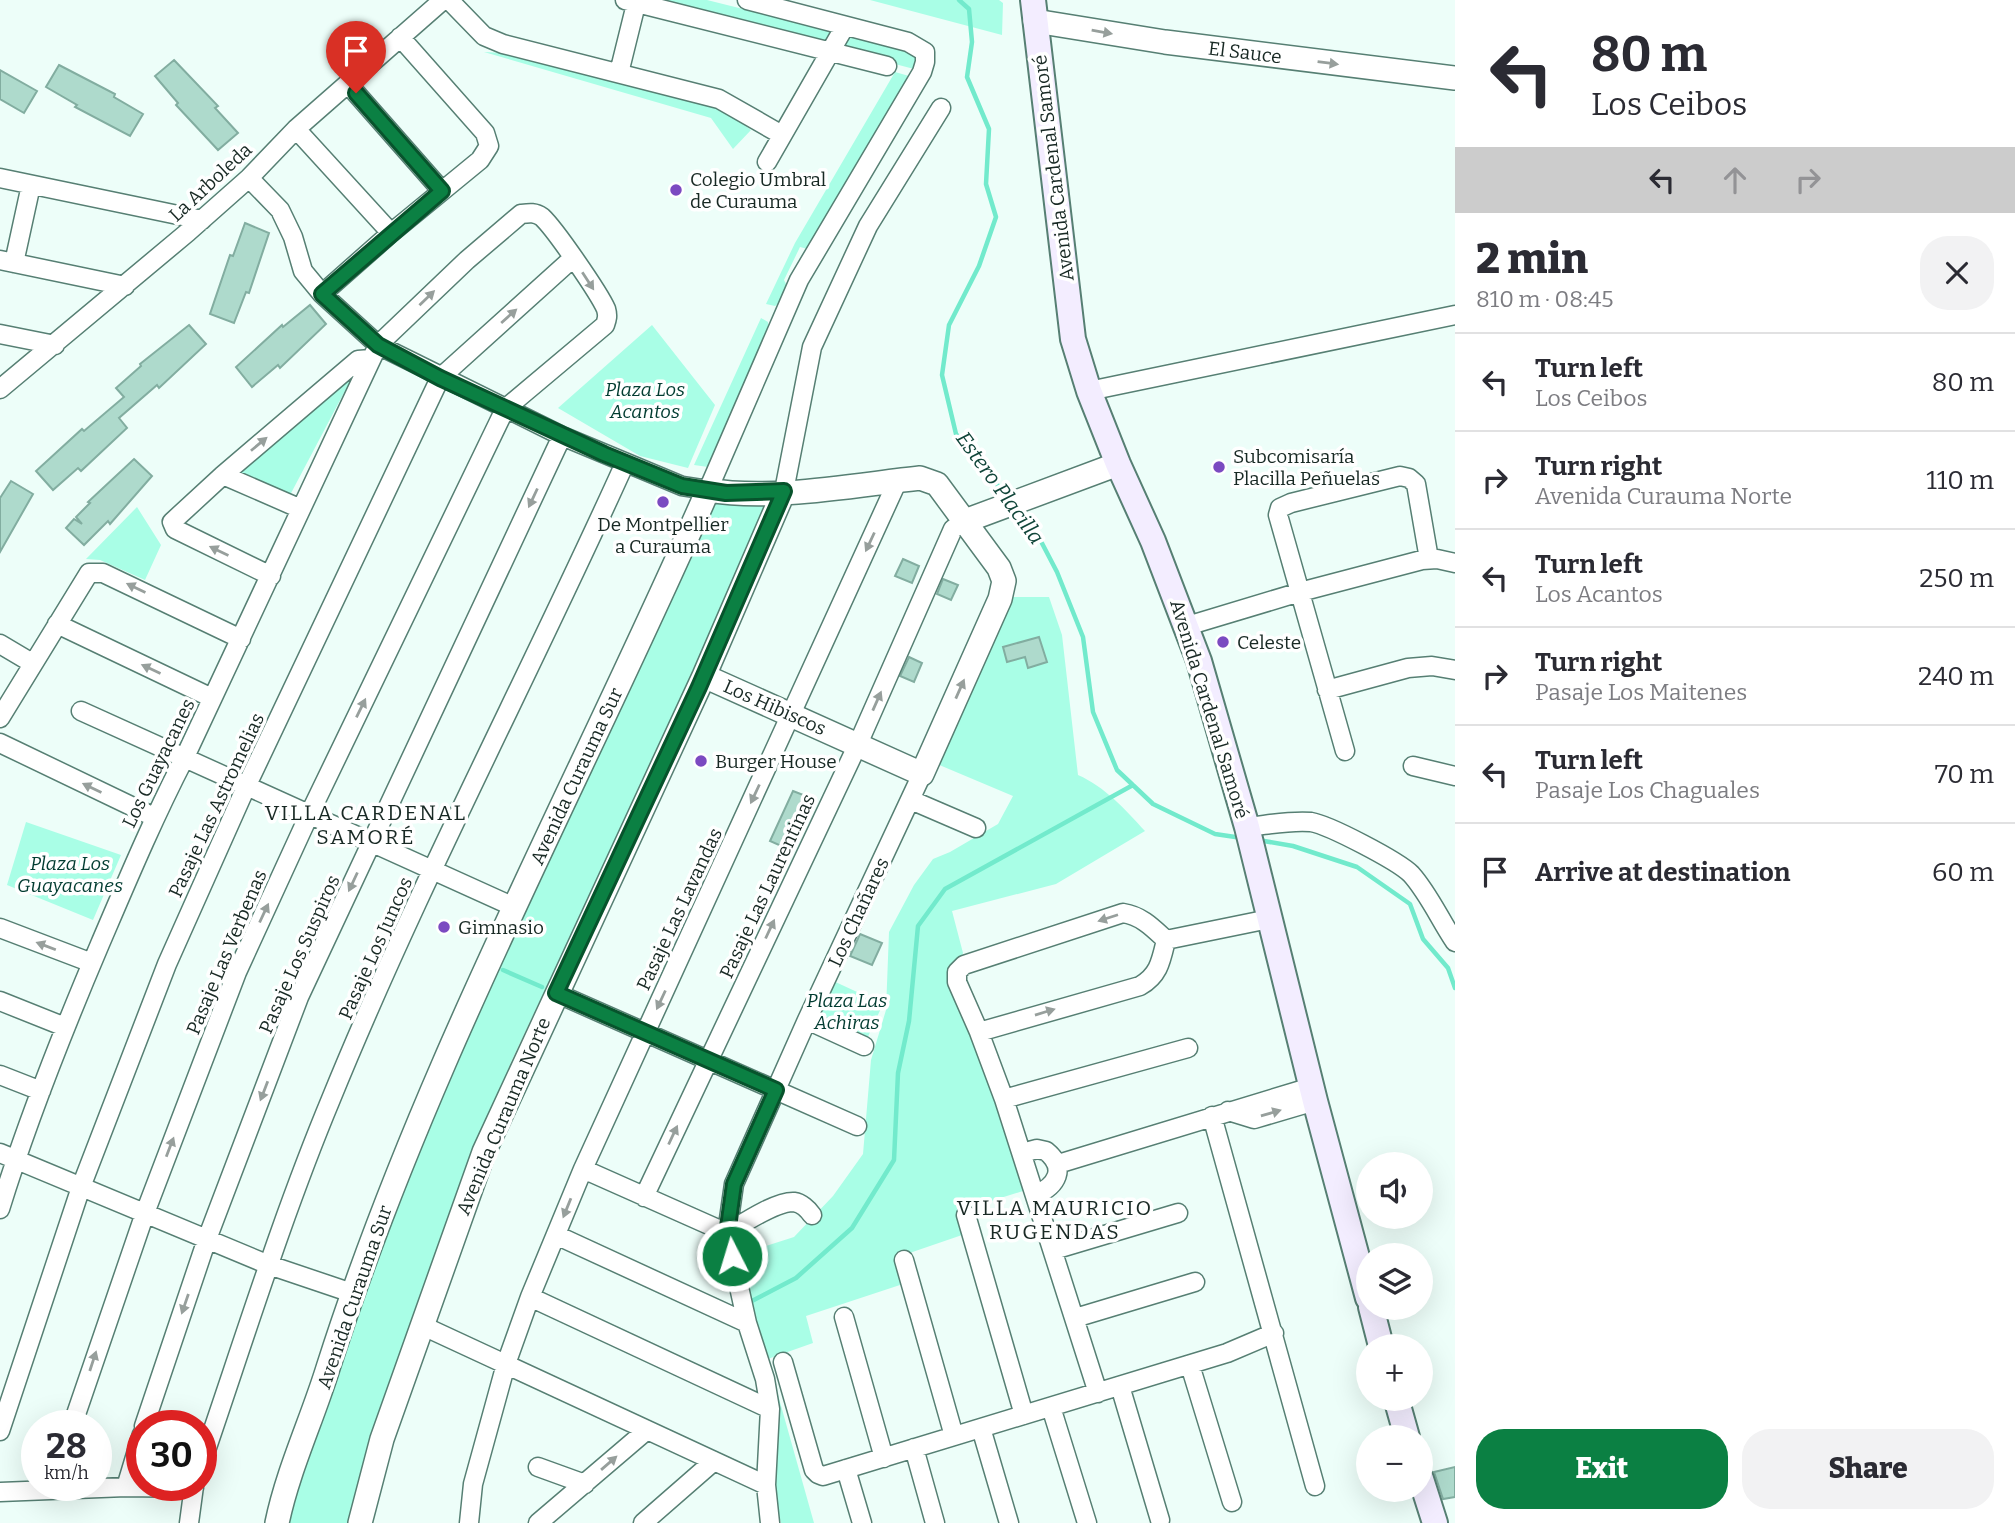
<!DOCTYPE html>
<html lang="en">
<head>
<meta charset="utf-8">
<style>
  :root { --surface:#fff; --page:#f2f2f3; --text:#2b2b33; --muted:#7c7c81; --line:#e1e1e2; --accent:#0b8043 }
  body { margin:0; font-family:Bitter,serif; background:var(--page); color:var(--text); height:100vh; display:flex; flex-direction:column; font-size:26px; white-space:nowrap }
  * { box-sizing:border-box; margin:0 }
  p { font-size:23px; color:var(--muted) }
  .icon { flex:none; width:38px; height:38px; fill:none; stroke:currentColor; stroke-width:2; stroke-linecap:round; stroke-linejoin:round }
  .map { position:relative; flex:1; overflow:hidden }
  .side { display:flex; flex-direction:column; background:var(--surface); width:560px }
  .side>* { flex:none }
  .guide { background:#fff; color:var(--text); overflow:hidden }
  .fabs { position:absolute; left:1356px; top:1152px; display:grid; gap:14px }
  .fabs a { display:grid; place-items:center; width:77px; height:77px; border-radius:50%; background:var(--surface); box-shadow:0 7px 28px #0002; font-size:35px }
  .speed { position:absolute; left:21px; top:1410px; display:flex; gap:14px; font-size:35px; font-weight:700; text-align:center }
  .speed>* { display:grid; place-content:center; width:91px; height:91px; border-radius:50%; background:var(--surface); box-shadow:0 7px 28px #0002; line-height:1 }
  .speed small { font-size:18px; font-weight:400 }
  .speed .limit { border:10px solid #d22; background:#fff; color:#111 }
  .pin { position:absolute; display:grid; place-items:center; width:60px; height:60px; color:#fff; margin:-72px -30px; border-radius:50% 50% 50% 0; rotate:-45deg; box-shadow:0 0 7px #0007 }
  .pin .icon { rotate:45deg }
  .me { position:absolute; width:77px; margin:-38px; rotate:355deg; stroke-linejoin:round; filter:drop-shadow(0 0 5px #0008) }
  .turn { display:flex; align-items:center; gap:24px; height:147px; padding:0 21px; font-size:32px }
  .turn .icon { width:91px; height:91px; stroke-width:2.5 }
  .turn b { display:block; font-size:49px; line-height:60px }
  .lanes { display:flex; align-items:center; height:66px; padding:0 21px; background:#0003; justify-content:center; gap:35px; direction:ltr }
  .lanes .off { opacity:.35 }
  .round { display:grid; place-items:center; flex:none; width:74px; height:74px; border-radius:28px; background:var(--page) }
  .summary { display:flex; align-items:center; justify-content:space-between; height:119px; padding:0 21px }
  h1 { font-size:42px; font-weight:800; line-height:52px }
  .button { display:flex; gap:14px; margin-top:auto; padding:14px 21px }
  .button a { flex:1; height:80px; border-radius:28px; background:var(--accent); color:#fff; font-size:28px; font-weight:800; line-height:80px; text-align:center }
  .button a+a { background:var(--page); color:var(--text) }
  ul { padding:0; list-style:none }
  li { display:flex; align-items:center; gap:21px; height:98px; padding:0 21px; border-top:2px solid var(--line) }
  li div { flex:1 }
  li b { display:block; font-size:26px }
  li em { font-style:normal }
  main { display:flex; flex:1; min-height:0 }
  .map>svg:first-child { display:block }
  .green { fill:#a9fee6 }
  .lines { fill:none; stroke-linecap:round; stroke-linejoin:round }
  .stream { stroke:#72eacc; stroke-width:4.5 }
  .building { fill:#aedacc; stroke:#82ada0; stroke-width:2 }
  .minor-casing { stroke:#567f73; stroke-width:21 }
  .tertiary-casing { stroke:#567f73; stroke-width:26 }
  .secondary-casing { stroke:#567f73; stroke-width:28 }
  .minor { stroke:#fff; stroke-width:18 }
  .tertiary { stroke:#fff; stroke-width:23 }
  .secondary { stroke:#f3edff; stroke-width:24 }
  .oneway { fill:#979f9c }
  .route-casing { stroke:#07532c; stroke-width:18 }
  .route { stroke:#0b8043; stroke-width:12 }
  .poi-dot { fill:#7b4ac1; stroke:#fff; stroke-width:2.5 }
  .labels { text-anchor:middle; stroke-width:7; stroke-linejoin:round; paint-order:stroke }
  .street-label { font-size:19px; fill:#182924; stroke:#fff }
  .poi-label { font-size:19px; fill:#182924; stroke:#fff; text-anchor:start }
  .park-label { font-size:19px; font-style:italic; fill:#023c31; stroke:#fff }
  .water-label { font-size:21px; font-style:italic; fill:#11463a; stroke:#fff }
  .neighbourhood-label { font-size:21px; letter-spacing:2px; fill:#182924; stroke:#fff }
</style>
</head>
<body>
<main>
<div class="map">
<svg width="1455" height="1523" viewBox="0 0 1455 1523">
  <rect width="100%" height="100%" fill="#edfef9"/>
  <path class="green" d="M645,0h62l123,31 3,4 -7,11z
    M870,0h129l4,3 -1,32z
    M850,35l67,18 2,5 -5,11 -76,-20z
    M484,52l38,2 194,50 35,26 -18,19 -22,-31z
    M895,72l14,4 -101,173 -8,-2 -16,33 4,8 -5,12 -8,6 -9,-2 29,-61z
    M761,318l7,4 1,9 -61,136 -14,-2z
    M652,325l63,80 -27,63 -48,-12 -82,-48z
    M357,368l-68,129 -54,-23z
    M714,502l50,2 -3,16 -84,191 -166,351 -122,331 -36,111 -3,19h-62l6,-30 85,-248 78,-193z
    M137,507l24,38 -16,35 -45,-20 -14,-1z
    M1011,597h38l13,38 16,140c27,12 47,34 67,56l-89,53 -104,27 11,42 -8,19 44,127 27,91 -67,21 6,23 -70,24 8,26 -97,32 7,27 -51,18 -27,-105 59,-19 39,-41 30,-42 8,-94 15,-50 3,-78 25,-47 19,-26 17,-7 48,-28 15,-28 -76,-32z
    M26,822l95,33 -28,65 -86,-35z
    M829,979l54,25 -18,39 -54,-25z
    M778,1395l36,128h-33l-10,-34z"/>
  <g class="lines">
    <path class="stream" d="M959,0l10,9 3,33 -5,35 22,52 -3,55 10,33 -17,49 -30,59 -7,50 14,59 51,63
      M1017,509l16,17 24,46 26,65 10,75 24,58 36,34 62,30 27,4
      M1258,840l35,6 64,21 53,37 13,35 25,29 7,20
      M503,970l39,17
      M748,1303l48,-25 56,-50 42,-68 4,-87 11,-52 9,-95 27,-37 188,-104"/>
  </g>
  <path class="building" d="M174,60l44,46 -3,2 23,25 -20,17 -42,-45 2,-2 -23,-27z
    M59,65l56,29 -1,3 29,17 -13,22 -55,-29 2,-2 -31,-18z
    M0,70l37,21 -13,22 -24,-14z
    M245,223l24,10 -20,60 -3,-1 -12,31 -24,-9 20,-59 3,1z
    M310,305l16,19 -46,44 -2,-3 -26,22 -16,-20 46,-42 1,2z
    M189,325l17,19 -47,44 -2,-3 -38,33 8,10 -46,43 -3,-3 -25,22 -17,-19 46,-42 2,2 40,-34 -8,-9 25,-22 -1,-2z
    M134,459l18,17 -42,48 -2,-3 -24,24 -18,-17 8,-9 8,5 -6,-7 14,-14 -2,-1z
    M11,481l22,13 -33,58v-54z
    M903,559l16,7 -7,17 -17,-7z
    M943,579l15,6 -7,15 -14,-6z
    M1039,637l8,25 -19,6 -3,-11 -18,5 -4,-15z
    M909,657l13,6 -8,19 -14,-6z
    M793,791l18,7 -23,51 -18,-8z
    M860,934l22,9 -10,22 -22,-9z
    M1455,1467v30l-12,2 -9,-27z"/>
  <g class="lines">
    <g class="minor-casing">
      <path id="minor" d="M449,0l35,36 19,8 216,55 63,36
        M625,0l262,66
        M619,73l18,-73
        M348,84l94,107
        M296,129l95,104
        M767,162l78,-136
        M0,178l202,42
        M249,178l31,32 13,27 10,34 19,23 56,51 184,91 120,50 26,4 91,-210 123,-208 3,-10v-10l-17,-10 -161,-42
        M0,260l125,26
        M14,263l17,-78
        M322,294l69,-61 89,-73 9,-14 -4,-13 -85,-96
        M0,334l55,11
        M0,389l188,-157 61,-54 47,-49 147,-129
        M1089,391l366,-76
        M223,475l78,34
        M784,491l28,-144 56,-121 73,-118
        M271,576l-96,-47 -3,-7 51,-47 135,-115 13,-1
        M57,624l155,74
        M1187,626l113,-34 122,-32 15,-1 18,4
        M0,644l32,19
        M1327,690l81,-22 24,-2 23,4
        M81,711l433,196
        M0,718l89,-145h14l138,66
        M0,743l154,74
        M1345,751l-67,-236 2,-7 11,-5 109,-27 9,2 7,6 13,75
        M1413,766l42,10
        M911,800l65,28
        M1247,827c20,-2 43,-7 64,-5 18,3 87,39 100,52 18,20 29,46 44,68
        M0,928l92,35
        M1166,940l103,-21
        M556,993l301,133
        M0,1001l65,26
        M807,1020l57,26
        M979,1032l161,-46c19,-11 21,-25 26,-46
        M0,1075l41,16
        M1004,1099l184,-51
        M1228,1111l26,8 61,-18
        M1212,1116l103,370
        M0,1153l269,112 83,28
        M1022,1153l15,-4 9,2c21,17 11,35 -11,44
        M1058,1164l253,-77
        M583,1169l144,64c15,-9 49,-32 67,-31 7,1 14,7 18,13
        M644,1197l214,-453 95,-215 12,-8
        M0,1209c28,-91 63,-178 100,-265 27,-63 53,-125 84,-185l194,-414 89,-85 54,-46c8,-1 14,-2 21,3 13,12 57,76 64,92 2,7 1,10 -1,16l-100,84 -196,406 -72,157 -92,241 -73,213
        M966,1215l58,200
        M556,1235l191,88
        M1054,1250l124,-37
        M904,1260l50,176
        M530,1297l240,112
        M844,1317l40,141
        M1075,1318l120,-36
        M421,1325l345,160
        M783,1362l31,108 4,4 5,2 404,-123 47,-20
        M1190,1365l42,137
        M1120,1386l40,134
        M1098,1393l-94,-294 -25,-67 -22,-50v-10l7,-7 159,-52c19,3 30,15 43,27
        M1051,1407l36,116
        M144,1426l63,-187 92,-242 263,-561
        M981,1428l28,95
        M0,1431l81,-244 86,-223 79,-177 194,-409 133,-120
        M914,1448l21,75
        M201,1465c42,-122 80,-246 130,-366 88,-216 198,-423 294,-636
        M538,1467l47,17
        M846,1469l16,54
        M126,1487l16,-53
        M0,1492l126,-5 68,1
        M189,1523l5,-37
        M469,1523l4,-39 33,-120 24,-67 53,-128 315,-689
        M538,1523l109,-93
        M643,1523l71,-62
        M770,1523l-4,-38 4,-76 -5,-30 -18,-56 -20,-90 7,-49 73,-164 115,-246"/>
    </g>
    <g class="tertiary-casing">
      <path id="tertiary" d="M1035,21l130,21 290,36
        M965,521l153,-57
        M277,1523c11,-53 35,-103 51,-155 97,-305 252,-586 380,-878 64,11 147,-5 212,-12l17,6 62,84 5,13 -4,18 -78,175 -218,-98
        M360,1523l22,-84 102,-287 220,-476 80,-185"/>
    </g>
    <g class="secondary-casing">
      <path id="secondary" d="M1033,0l40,339 16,52 29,73 35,77 46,120 48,166 68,274 53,197
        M1371,1307l10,39
        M1396,1398l11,39
        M1421,1479l14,44"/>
    </g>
    <use href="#minor" class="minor"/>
    <use href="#tertiary" class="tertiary"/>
    <use href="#secondary" class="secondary"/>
  </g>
  <defs><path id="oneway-solid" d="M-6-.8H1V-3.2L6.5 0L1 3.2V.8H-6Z" transform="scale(1.75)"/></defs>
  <g class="oneway">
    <use href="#oneway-solid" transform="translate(1102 32) rotate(10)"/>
    <use href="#oneway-solid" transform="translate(1328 63) rotate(7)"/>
    <use href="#oneway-solid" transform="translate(588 281) rotate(57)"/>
    <use href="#oneway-solid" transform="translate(427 298) rotate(-44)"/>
    <use href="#oneway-solid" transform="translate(509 316) rotate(-42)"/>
    <use href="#oneway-solid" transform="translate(259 444) rotate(-40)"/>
    <use href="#oneway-solid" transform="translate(533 498) rotate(115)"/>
    <use href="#oneway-solid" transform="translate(870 542) rotate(115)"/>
    <use href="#oneway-solid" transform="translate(219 551) rotate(-154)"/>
    <use href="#oneway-solid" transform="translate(136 588) rotate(-154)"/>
    <use href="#oneway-solid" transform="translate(151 669) rotate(-155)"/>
    <use href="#oneway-solid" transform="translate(960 689) rotate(-66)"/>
    <use href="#oneway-solid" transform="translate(877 701) rotate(-66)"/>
    <use href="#oneway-solid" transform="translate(361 708) rotate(-64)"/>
    <use href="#oneway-solid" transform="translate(92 788) rotate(-154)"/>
    <use href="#oneway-solid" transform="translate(755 794) rotate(115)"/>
    <use href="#oneway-solid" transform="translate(353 882) rotate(115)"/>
    <use href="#oneway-solid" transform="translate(264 913) rotate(-65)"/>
    <use href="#oneway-solid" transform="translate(1108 918) rotate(162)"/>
    <use href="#oneway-solid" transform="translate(770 929) rotate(-65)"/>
    <use href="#oneway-solid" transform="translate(46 946) rotate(-159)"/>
    <use href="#oneway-solid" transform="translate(661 1000) rotate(115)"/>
    <use href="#oneway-solid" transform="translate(1045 1012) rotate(-17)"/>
    <use href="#oneway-solid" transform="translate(264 1091) rotate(111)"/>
    <use href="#oneway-solid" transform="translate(1271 1113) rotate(-16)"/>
    <use href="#oneway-solid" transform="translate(673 1135) rotate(-65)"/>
    <use href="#oneway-solid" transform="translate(170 1147) rotate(-69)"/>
    <use href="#oneway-solid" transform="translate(567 1208) rotate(112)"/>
    <use href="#oneway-solid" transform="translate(185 1304) rotate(109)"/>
    <use href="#oneway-solid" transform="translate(93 1361) rotate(-72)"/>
    <use href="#oneway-solid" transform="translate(609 1463) rotate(-41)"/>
  </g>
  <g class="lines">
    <g class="route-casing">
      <path id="route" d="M356,93l86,98 -120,103 56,51 62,33 164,76 78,32 44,7 58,-2 -85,196 -143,306 220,97 -42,94 -7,50 5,22"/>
    </g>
    <use href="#route" class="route"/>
  </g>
  <g class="poi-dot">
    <circle cx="676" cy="190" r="7"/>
    <circle cx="1219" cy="467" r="7"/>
    <circle cx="663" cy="502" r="7"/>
    <circle cx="1223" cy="642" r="7"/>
    <circle cx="701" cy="761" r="7"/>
    <circle cx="444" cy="927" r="7"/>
  </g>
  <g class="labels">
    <g class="street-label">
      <text transform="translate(1245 52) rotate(7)" y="7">El Sauce</text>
      <text transform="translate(1053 168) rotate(-97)" y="7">Avenida Cardenal Samoré</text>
      <text transform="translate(210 182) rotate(-43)" y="7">La Arboleda</text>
      <text transform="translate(775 707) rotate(24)" y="7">Los Hibiscos</text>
      <text transform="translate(1210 709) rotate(73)" y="7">Avenida Cardenal Samoré</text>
      <text transform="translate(158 763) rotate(-64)" y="7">Los Guayacanes</text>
      <text transform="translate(576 776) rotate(-65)" y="7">Avenida Curauma Sur</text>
      <text transform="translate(216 805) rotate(-65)" y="7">Pasaje Las Astromelias</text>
      <text transform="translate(767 886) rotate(-65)" y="7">Pasaje Las Laurentinas</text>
      <text transform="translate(679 909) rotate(-65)" y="7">Pasaje Las Lavandas</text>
      <text transform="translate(858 912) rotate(-65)" y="7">Los Chañares</text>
      <text transform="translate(375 948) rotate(-66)" y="7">Pasaje Los Juncos</text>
      <text transform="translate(226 952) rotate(-67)" y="7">Pasaje Las Verbenas</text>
      <text transform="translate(299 954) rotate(-66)" y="7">Pasaje Los Suspiros</text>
      <text transform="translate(503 1116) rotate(-67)" y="7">Avenida Curauma Norte</text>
      <text transform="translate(354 1297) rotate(-71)" y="7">Avenida Curauma Sur</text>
    </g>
    <g class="poi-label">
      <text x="690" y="186">Colegio Umbral<tspan x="690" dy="22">de Curauma</tspan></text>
      <text x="1233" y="463">Subcomisaría<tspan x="1233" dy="22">Placilla Peñuelas</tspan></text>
      <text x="663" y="531" text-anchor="middle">De Montpellier<tspan x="663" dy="22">a Curauma</tspan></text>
      <text x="1237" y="649">Celeste</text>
      <text x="715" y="768">Burger House</text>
      <text x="458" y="934">Gimnasio</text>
    </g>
    <g class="park-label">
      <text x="645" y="396">Plaza Los<tspan x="645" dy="22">Acantos</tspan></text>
      <text x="70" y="870">Plaza Los<tspan x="70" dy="22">Guayacanes</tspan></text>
      <text x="847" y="1007">Plaza Las<tspan x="847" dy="22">Achiras</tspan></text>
    </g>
    <g class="water-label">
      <text transform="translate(1000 488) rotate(54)" y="7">Estero Placilla</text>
    </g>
    <g class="neighbourhood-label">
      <text x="366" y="820">VILLA CARDENAL<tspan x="366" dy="24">SAMORÉ</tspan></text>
      <text x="1055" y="1215">VILLA MAURICIO<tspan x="1055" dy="24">RUGENDAS</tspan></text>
    </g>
  </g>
</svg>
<div class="fabs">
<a><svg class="icon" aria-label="sound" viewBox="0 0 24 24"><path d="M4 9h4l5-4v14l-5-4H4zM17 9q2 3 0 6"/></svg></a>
<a><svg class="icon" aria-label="layers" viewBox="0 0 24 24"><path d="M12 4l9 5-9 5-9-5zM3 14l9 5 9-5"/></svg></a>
<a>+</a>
<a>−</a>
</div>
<div class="speed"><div>28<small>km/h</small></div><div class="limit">30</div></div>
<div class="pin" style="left:356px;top:93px;background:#d93025"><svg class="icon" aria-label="arrive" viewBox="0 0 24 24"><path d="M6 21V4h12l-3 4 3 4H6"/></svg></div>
<svg class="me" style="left:732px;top:1256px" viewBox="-20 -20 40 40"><circle r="17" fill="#0b8043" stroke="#fff" stroke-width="3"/><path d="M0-11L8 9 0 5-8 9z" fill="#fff"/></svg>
</div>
<section class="side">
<div class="guide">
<div class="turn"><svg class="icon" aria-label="left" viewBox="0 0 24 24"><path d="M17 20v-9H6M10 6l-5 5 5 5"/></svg><div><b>80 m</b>Los Ceibos</div></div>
<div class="lanes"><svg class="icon" aria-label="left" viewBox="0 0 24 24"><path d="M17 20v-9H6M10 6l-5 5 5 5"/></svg><svg class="icon off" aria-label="ahead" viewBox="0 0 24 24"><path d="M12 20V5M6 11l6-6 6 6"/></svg><svg class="icon off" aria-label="right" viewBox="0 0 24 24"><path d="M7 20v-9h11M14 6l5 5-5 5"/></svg></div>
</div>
<div class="summary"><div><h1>2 min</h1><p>810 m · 08:45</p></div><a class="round"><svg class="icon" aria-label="close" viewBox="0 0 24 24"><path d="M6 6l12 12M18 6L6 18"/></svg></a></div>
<ul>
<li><svg class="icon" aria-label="left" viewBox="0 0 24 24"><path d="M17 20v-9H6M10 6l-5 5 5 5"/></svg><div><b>Turn left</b><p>Los Ceibos</p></div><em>80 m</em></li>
<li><svg class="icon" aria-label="right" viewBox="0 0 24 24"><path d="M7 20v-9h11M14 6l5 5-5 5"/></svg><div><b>Turn right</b><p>Avenida Curauma Norte</p></div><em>110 m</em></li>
<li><svg class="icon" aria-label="left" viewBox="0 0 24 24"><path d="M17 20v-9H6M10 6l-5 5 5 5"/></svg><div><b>Turn left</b><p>Los Acantos</p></div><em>250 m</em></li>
<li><svg class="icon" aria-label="right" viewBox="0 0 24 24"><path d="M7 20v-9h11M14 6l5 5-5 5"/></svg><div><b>Turn right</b><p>Pasaje Los Maitenes</p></div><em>240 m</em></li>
<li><svg class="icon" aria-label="left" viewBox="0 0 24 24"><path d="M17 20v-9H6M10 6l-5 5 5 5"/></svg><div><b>Turn left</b><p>Pasaje Los Chaguales</p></div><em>70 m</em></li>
<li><svg class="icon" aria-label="arrive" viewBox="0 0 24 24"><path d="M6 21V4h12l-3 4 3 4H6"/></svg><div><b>Arrive at destination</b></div><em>60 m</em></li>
</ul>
<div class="button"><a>Exit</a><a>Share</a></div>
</section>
</main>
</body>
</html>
